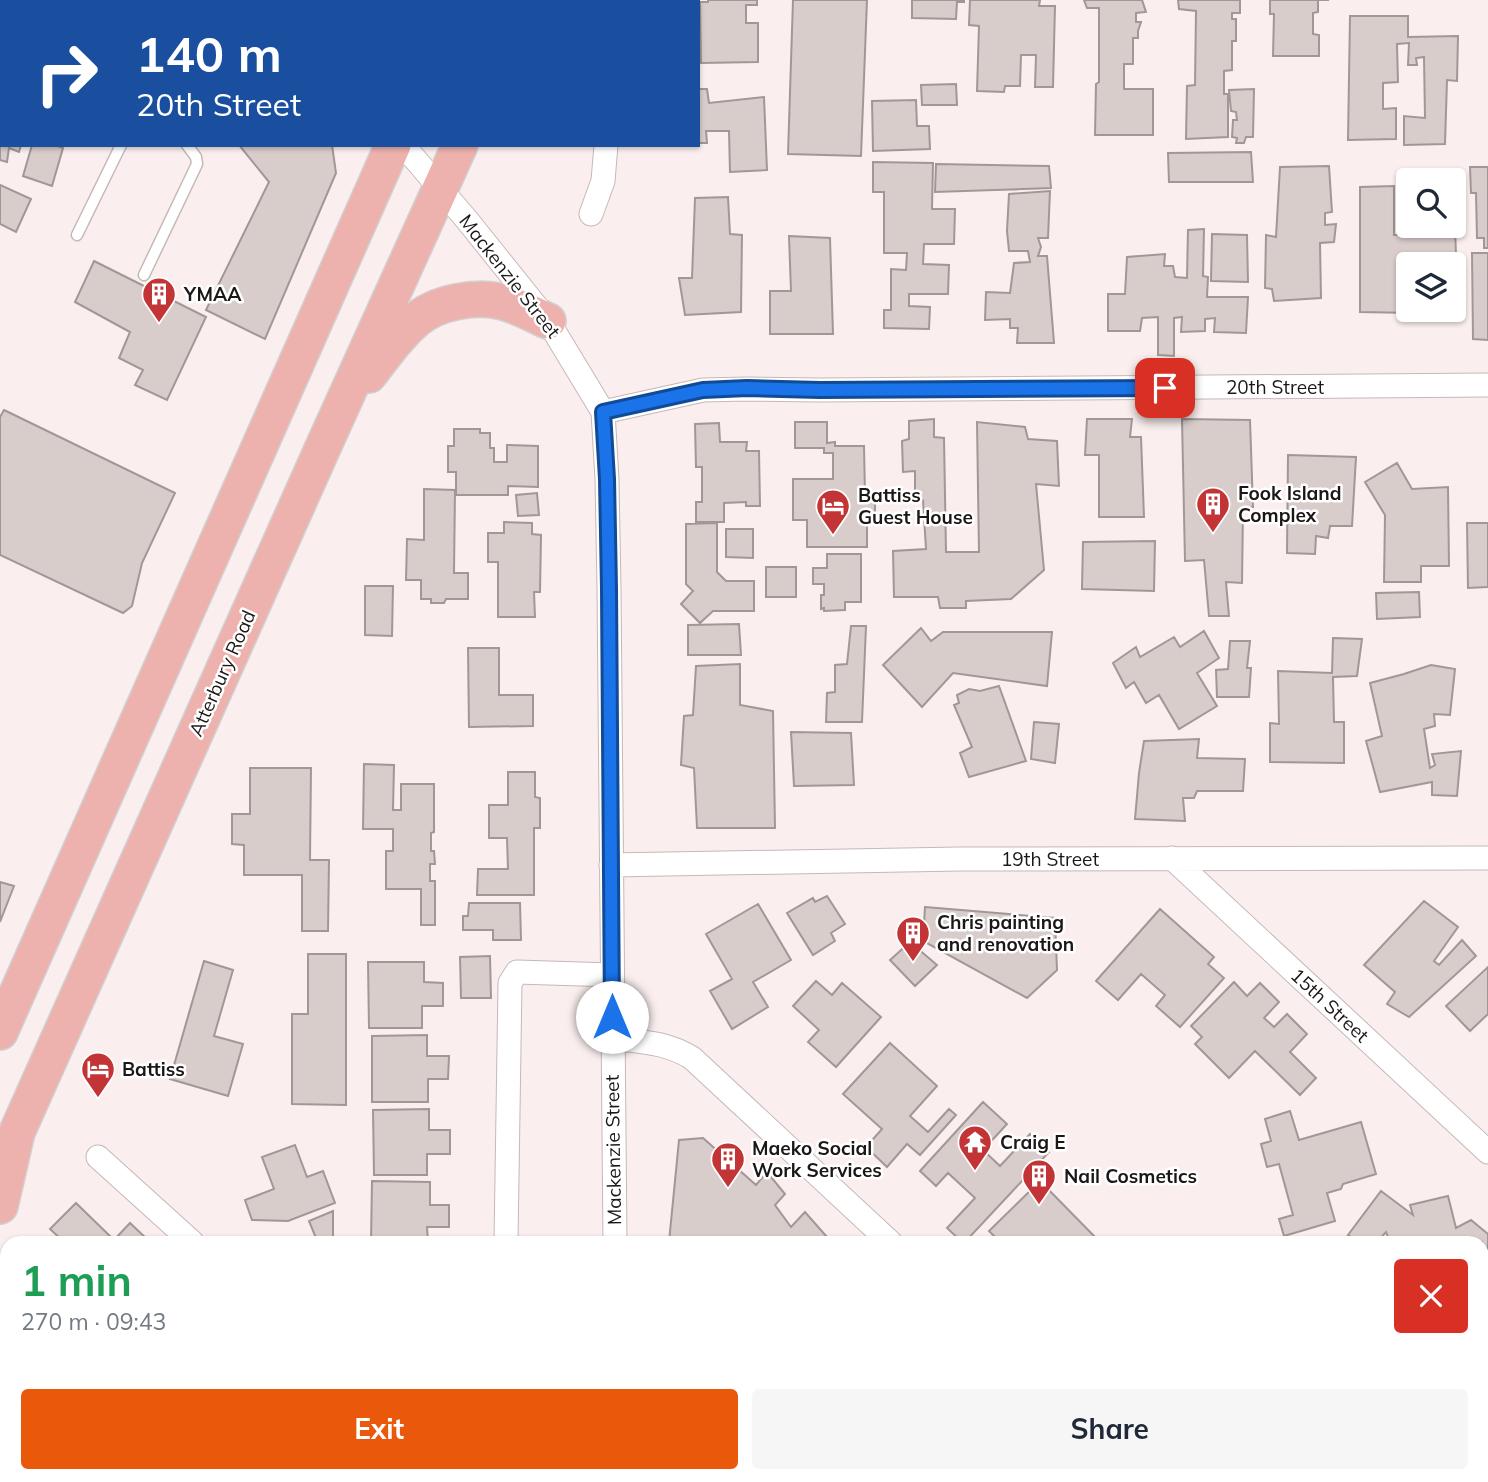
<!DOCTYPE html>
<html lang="en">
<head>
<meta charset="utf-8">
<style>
  :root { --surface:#fff; --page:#f6f6f7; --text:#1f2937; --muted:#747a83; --accent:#ea580c }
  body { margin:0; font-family:Mulish,sans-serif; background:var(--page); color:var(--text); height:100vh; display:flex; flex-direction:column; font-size:26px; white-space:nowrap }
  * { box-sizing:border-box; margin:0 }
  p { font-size:23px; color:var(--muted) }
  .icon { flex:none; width:38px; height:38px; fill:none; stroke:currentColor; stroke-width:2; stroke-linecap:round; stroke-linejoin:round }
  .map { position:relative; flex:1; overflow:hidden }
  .sheet { position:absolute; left:0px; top:1236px; width:1489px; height:247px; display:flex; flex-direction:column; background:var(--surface); border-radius:21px 21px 0 0; box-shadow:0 2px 5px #0004 }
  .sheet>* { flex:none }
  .hud { position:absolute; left:0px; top:0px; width:700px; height:147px; box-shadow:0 2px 5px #0004; background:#1a4fa0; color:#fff; overflow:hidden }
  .controls { position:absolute; left:1396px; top:168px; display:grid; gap:14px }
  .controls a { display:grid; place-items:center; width:70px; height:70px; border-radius:7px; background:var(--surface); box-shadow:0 2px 5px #0004; font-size:35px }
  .pin { position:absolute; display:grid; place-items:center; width:60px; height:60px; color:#fff; margin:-30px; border-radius:14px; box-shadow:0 4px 10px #0006 }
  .me { position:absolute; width:77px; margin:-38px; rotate:0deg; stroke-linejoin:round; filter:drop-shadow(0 0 5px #0008) }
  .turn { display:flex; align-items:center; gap:24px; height:147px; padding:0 21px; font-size:32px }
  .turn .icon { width:91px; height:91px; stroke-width:2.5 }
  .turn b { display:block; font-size:49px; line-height:60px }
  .round { display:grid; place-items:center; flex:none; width:74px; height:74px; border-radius:7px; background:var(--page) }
  .headline { display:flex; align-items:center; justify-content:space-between; height:119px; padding:0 21px }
  h1 { font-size:42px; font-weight:700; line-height:52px; color:#1e9e55 }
  .primary-button { display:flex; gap:14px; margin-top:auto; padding:14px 21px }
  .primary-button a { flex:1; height:80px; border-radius:7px; background:var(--accent); color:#fff; font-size:28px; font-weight:700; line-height:80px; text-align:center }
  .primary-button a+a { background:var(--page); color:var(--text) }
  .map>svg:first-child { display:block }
  .building { fill:#d9cdcc; stroke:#a19796; stroke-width:2 }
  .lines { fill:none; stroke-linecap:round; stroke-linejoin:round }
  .service-casing { stroke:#c4b9b8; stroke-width:13 }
  .minor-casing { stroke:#c4b9b8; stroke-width:25 }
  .primary-casing { stroke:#d1d1d1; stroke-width:38 }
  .service { stroke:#fff; stroke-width:10 }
  .minor { stroke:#fff; stroke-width:23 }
  .primary { stroke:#edb2ae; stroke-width:35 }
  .route-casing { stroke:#114b97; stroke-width:18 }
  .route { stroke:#1a73e8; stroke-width:12 }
  .labels { text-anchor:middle; stroke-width:5; stroke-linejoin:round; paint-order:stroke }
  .street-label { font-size:19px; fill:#1b1717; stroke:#fff }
  .poi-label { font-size:19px; font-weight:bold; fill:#1b1717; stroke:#fff; text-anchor:start }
</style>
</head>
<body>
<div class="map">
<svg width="1488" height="1482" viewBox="0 0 1488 1482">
  <rect width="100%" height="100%" fill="#faefee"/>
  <path class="building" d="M121,0h100l2,2h-101z
    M708,0h49v5h-11v18h12v39l-57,1 -1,-61h8z
    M793,0h74l-6,156 -73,-2z
    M912,0h52v2h-7l-1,17 -44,-1z
    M970,0h70l-1,6h16l-2,81h-18l1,-32h-15l-1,31h-15l-1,6 -27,-1 2,-65 -10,-1z
    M1084,0h58l4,12 -10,1v9h5l-3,9v7h-5v26h-9v25h29v46h-58l1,-51 3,-2v-74h-12z
    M1178,0h62v13h-8v6h4v22h-4v29l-8,1v23h4v43l-42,2 1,-53 8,-1 1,-74 -17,-2z
    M1270,0h59h-11v12l-5,1v21l6,1v21h-46l1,-42h-4z
    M1350,16h58v21l50,-1 -1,45 -10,-1 -2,64 -41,1v-29l21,2 -1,-61 -8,1 1,7h-9l1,-22 -12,1 1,38 -15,1v26l13,-1v31l-48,1z
    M2,18v127h19l-2,7 -10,-4 -2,14 -7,-2v-140z
    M956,84l1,21h-35l-1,-20z
    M698,89h9l2,14 55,-6 3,73 -37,2 -1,-41h-23l1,12h-9z
    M1254,89l-1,48h-7l-2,6h-8l1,-5 -5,-1 1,-17h4l-1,-8 -5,-1 -2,-21z
    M916,100l1,26h12l1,23 -57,2 -1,-50z
    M32,145h23l8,3 -11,38 -29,-10z
    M239,145h93l4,28 -71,166 -59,-29 63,-128z
    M1251,152l2,30h-84l-1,-29z
    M873,162l60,1 -1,46h23l-1,35h-30l-1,20 26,1 -1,29h-39v12l21,1 -1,22 -45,-1v-18h7v-41l15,1 1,-17h-23v-61h-11z
    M936,164l113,2 2,22 -116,4z
    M1329,166l3,46 -7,1v12l11,-1 -2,18 -14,1 1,55 -47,3 -2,-12 -7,-1 1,-53 10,2 4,-70z
    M1470,167h18v81h-4v-10h-7l-1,-45h-5z
    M0,185l31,14 -15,33 -16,-8z
    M1394,186v49l19,-1v-8h36v3l6,-1 2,54h-3v-18h-45v46h3v3l-52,-1v-125z
    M1050,191l-2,47h-10l3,9 -3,9h9l7,87h-37l1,-15h-8v-9l-25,1 1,-28 24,1 4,-30 16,-1 -2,-11h-19l-2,-20 2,-37z
    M728,197l2,37 12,1 -1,77 -56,3 -6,-37h13l3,-80z
    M1204,229l-1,47 5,1 -1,20h41l-2,36 -32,-1 1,-14 -10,1v12l-24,1 1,-15 -8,1v38l-16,-1v-38l-16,1 -2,13h-32v-37h17l2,-37 38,-3 -1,12h9l2,11 12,1 1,-48z
    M1212,234l35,1 1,47 -37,-1z
    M789,236l41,2 3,96h-63v-43h21z
    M1472,253h16v87l-15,-1z
    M94,261l112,56 -39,83 -32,-15 8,-15 -24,-12 11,-26 -55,-30z
    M4,410l171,83 -33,70 -10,43 -9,7 -123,-58v-138z
    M934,419v18l10,1 2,114h33l-2,-130 48,5 3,12 29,2 2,45 -23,-2 8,86 -33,29 -45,2v7h-26l-2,-11h-44l-1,-46 33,-2 -3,-49 -8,-2v-27l-12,1 -1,-31 7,-2v-18z
    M1087,419h45l-2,18h11l3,80h-45v-62h-14z
    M1182,419l68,1 3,87 -10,1 -1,75 -16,-1 3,34h-20l-5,-56 -19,1z
    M795,422h32v21l8,-1v4h29l1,49h10v19h-8v33h-60v-27h-14v-41h40v-26h-9v-5h-29z
    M719,423l1,19h27l-1,9h13l1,55h-14v-4l-22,1v19h-28v-20h6v-35h-6l-1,-43z
    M454,429h26v4h10v15h4v14h13v-17l31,1v41l-30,-1v9h-52v-23h-8v-26h6z
    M1288,455l68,2 -4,69h-22l-2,12 -12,-2 -1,18 -28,-1z
    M1397,463l15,26 36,-2 1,79h-28v16h-37l1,-67 -20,-33z
    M424,489l31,1 -1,83h14v26h-22l-2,4h-13v-4h-10v-19h-15l1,-41 17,1z
    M537,493l2,22 -21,1 -2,-21z
    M504,522l28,1v11l9,1 -1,57h-6l1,25h-37v-55h-10v-29h16z
    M717,523v49l9,9h28v30h-41l-13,12 -19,-19 12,-13 -7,-7v-60z
    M1467,523h21v64l-20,1z
    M726,529h27v29l-27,-1z
    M1155,541l-1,50 -72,-2 1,-47z
    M827,554h34v48h-16v8l-21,1v-3l-3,1v-14h3v-11h-11v-16h14z
    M766,567h30v30h-30z
    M365,586h28l-1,50 -27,-1z
    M1419,592l1,25 -43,2 -1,-26z
    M739,624l2,31h-53v-30z
    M851,626h15l-4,96h-36l1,-29 8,-1v-27l12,-1z
    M921,628l10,13 12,-9h109l-5,54 -94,-13 -31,34 -39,-42z
    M1204,631l15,27 -22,15 20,33 -38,23 -20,-34 -13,8 -12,-21 -8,6 -13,-25 23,-16 4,10 34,-20 6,10z
    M1333,638l29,1 -5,37 -24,1 1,45h10v41l-74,-1v-39l9,1 -1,-53 54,2z
    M1230,641h20l-3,27h4l-2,29h-32l-1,-27 12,-1z
    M468,648h31v47h34v31l-64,1z
    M740,664v41l33,6 2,117h-78l-3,-60 -13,-3 3,-49 9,-1 3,-49z
    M1431,665l24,4 -5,46 -16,-1 1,12 -11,3 6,39 5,-3 -3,-11 29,-3 -4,45 -25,-1v-13l-52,10 -14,-51 16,-5 -12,-53 34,-9z
    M999,686l27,75 -57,16 -9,-24 12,-6 -18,-42 5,-2 -2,-8 12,-6 11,2z
    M1034,722l25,2 -4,39 -24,-4z
    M791,732l60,1 3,52 -60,1z
    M1199,739l-2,19 48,1 -2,32h-46l-3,7h-11l2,23 -50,-2 4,-46 5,-32z
    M364,764l30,1 -1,45h8v-26h33v48l-3,1v18h3l1,13h-5v17h5v44h-14v-36h-35v-38h7v-22h-30z
    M250,768h61l-1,92h19l-1,71h-26v-56h-58v-30l-12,-1v-30h18z
    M508,772h27v25l5,1v30h-6v67h-57l1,-26h30l-1,-31h-18v-33h19z
    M0,882l14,4 -14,36z
    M827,896l18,28 -14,9 4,8 -22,14 -26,-42 26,-15 2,4z
    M1424,901l34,26 -24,34 5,4 23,-25 14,16 -67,61 -22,-13 8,-12 -31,-27z
    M469,903h51l1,37h-28v-10h-30v-14h5z
    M758,904l33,56 -38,22 15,25 -36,22 -22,-38 22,-12 -26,-45z
    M925,907l130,11 2,52 -30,28 -104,-57z
    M1160,909l54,48 -6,7 16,14 -44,49 -24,-21 9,-11 -24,-21 -23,26 -22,-19z
    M910,942l27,23 -22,21 -25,-26z
    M308,954h38v151l-54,-1v-90h16z
    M490,956l1,42h-30l-1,-41z
    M204,961l29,9 -19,66 29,8 -15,52 -58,-17z
    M368,962h56v20l19,1v23h-21v22h-53z
    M1488,967v47l-18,17 -24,-25z
    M816,981l16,14 10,-12 39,34 -45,50 -28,-25 11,-12 -26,-24z
    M1234,982l13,14 13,-13 19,19 -15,16 10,9 13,-13 20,20 -17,18 26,26 -16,17 -45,-44 -26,27 -34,-34 7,-7 -11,-11z
    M427,1035v21h22l-1,23h-20v23h-56v-66z
    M890,1043l47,43 -27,30 18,16 21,-23 7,6 -36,40 -13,-11 -20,23 -21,-20 16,-18 -39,-35z
    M983,1102l24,22 -24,26 17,16 30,-32 19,18 -84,90h-3l-15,-14 28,-30 -27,-25 -12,13 -16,-15z
    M429,1109v21h21v24h-23v21h-53l-1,-65z
    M1290,1111l9,29 62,-18 15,52 -33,10 -2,5 -14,4 8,28 -51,15 -5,-17 14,-4 -14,-51 -12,3 -6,-23 10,-3 -6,-22z
    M703,1138l53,47 11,-13 18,22 -10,11 16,22 14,-15 22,25 -5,5h-115l-2,-3 -4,3h-32l10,-102z
    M295,1145l12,32 16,-6 12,32 -47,18 -36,-1 -7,-20 29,-11 -12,-32z
    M372,1181l58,1v23h19v22h-22l1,15h-57z
    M1040,1181l60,61h-100l-11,-11z
    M1381,1191l32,24 -3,-10 38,-9 8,32 15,-8 17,14v39l-6,7v-38h-92l-4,-10 -9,10h-19l-10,-7z
    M76,1203l38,37 16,-17 19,18 -85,1 -14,-13z
    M333,1211v31h-31l14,-4 -7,-17z
    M7,1473v2h74l-7,7h-61l-8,-8z
    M154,1475h32l-6,7h-19z
    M193,1475h33l1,1 -6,6h-35z
    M238,1475h32l7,7h-35l-6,-5z
    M979,1475h67l-6,7h-54z
    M1052,1475h19l7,7h-32z
    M1243,1475h48l-8,7h-48z
    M1366,1475h7l4,3 2,-3h51l9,7h-79z"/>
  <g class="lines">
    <g class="service-casing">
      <path id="service" d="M60,0l1,2
        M77,235l44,-90
        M144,275l53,-111 -1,-7 -9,-12
        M649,1475l9,7
        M775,1475l8,7"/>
    </g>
    <g class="minor-casing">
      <path id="minor" d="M282,0l1,2
        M616,2v-2
        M403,145l64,75 81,101 55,91 4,67 2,109 6,654
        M591,214l12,-33 3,-36
        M603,412l100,-22 44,-1 73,1 668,-5
        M1172,858l316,294
        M611,865l349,-6 528,-1
        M612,1038c30,4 54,4 80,20l198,184
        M98,1157l94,85
        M506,1242l4,-259 7,-11 95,3
        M446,1475l7,7
        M1139,1475l7,7
        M615,1482v-7"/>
    </g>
    <g class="primary-casing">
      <path id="primary" d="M456,2l2,-2
        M526,2l1,-2
        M369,375c13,-17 29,-40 46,-54 21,-19 61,-26 88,-19 15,4 31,13 45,19
        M0,1032l393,-887
        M0,1206l17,-74 307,-687 136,-300"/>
    </g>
    <use href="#service" class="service"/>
    <use href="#minor" class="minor"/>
    <use href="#primary" class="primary"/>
  </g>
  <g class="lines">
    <g class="route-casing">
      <path id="route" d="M612,1017l-3,-429 -2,-109 -4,-67 100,-22 44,-2 73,2 345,-2"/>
    </g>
    <use href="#route" class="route"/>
  </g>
  <defs>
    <g id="building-pin" transform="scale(1.75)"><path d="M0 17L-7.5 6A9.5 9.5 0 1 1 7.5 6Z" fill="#c33436" stroke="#fff"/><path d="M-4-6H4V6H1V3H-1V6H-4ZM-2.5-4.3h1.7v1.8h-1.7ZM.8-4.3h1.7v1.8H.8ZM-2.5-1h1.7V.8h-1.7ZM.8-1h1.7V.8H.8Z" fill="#fff"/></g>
    <g id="hotel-pin" transform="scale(1.75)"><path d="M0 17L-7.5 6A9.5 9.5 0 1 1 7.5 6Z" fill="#c33436" stroke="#fff"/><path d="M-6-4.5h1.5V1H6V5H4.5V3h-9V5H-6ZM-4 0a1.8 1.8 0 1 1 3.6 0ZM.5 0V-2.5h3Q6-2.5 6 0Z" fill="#fff"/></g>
    <g id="temple-pin" transform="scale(1.75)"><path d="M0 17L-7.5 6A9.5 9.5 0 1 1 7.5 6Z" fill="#c33436" stroke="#fff"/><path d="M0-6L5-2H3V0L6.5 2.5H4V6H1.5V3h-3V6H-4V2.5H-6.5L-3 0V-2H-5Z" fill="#fff"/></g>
  </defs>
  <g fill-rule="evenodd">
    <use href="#building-pin" x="159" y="294"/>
    <use href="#building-pin" x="1213" y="504"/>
    <use href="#hotel-pin" x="833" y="506"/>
    <use href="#building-pin" x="913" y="933"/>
    <use href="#hotel-pin" x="98" y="1069"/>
    <use href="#temple-pin" x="975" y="1142"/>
    <use href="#building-pin" x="728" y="1159"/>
    <use href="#building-pin" x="1039" y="1176"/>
  </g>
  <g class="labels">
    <g class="street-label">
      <text transform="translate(510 276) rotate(52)" y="7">Mackenzie Street</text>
      <text x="1275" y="394">20th Street</text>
      <text transform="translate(222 673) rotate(-66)" y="7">Atterbury Road</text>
      <text x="1050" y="866">19th Street</text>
      <text transform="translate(1330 1005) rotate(43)" y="7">15th Street</text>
      <text transform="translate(613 1150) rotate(-91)" y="7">Mackenzie Street</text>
    </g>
    <g class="poi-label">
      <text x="184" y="301">YMAA</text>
      <text x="1238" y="500">Fook Island<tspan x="1238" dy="22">Complex</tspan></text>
      <text x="858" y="502">Battiss<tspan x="858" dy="22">Guest House</tspan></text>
      <text x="937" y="929">Chris painting<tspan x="937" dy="22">and renovation</tspan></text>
      <text x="122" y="1076">Battiss</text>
      <text x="1000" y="1149">Craig E</text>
      <text x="752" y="1155">Maeko Social<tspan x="752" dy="22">Work Services</tspan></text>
      <text x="1064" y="1183">Nail Cosmetics</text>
    </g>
  </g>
</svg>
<div class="controls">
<a><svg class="icon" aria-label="search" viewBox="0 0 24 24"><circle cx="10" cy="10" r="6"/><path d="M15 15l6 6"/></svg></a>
<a><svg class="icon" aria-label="layers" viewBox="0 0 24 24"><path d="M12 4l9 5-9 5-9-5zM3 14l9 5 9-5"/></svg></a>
</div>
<div class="pin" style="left:1165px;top:388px;background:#d93025"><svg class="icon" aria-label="arrive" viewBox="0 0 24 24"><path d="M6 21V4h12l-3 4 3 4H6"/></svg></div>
<svg class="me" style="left:612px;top:1017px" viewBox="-20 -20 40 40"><circle r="19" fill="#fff"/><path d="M0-13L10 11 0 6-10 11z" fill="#1a73e8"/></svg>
<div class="hud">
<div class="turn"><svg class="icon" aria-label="right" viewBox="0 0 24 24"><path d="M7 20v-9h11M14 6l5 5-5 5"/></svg><div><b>140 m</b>20th Street</div></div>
</div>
<section class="sheet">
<div class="headline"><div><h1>1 min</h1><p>270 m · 09:43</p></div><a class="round" style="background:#d93025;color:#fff"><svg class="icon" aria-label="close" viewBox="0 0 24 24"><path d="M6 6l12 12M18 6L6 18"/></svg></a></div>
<div class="primary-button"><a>Exit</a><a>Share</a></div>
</section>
</div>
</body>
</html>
